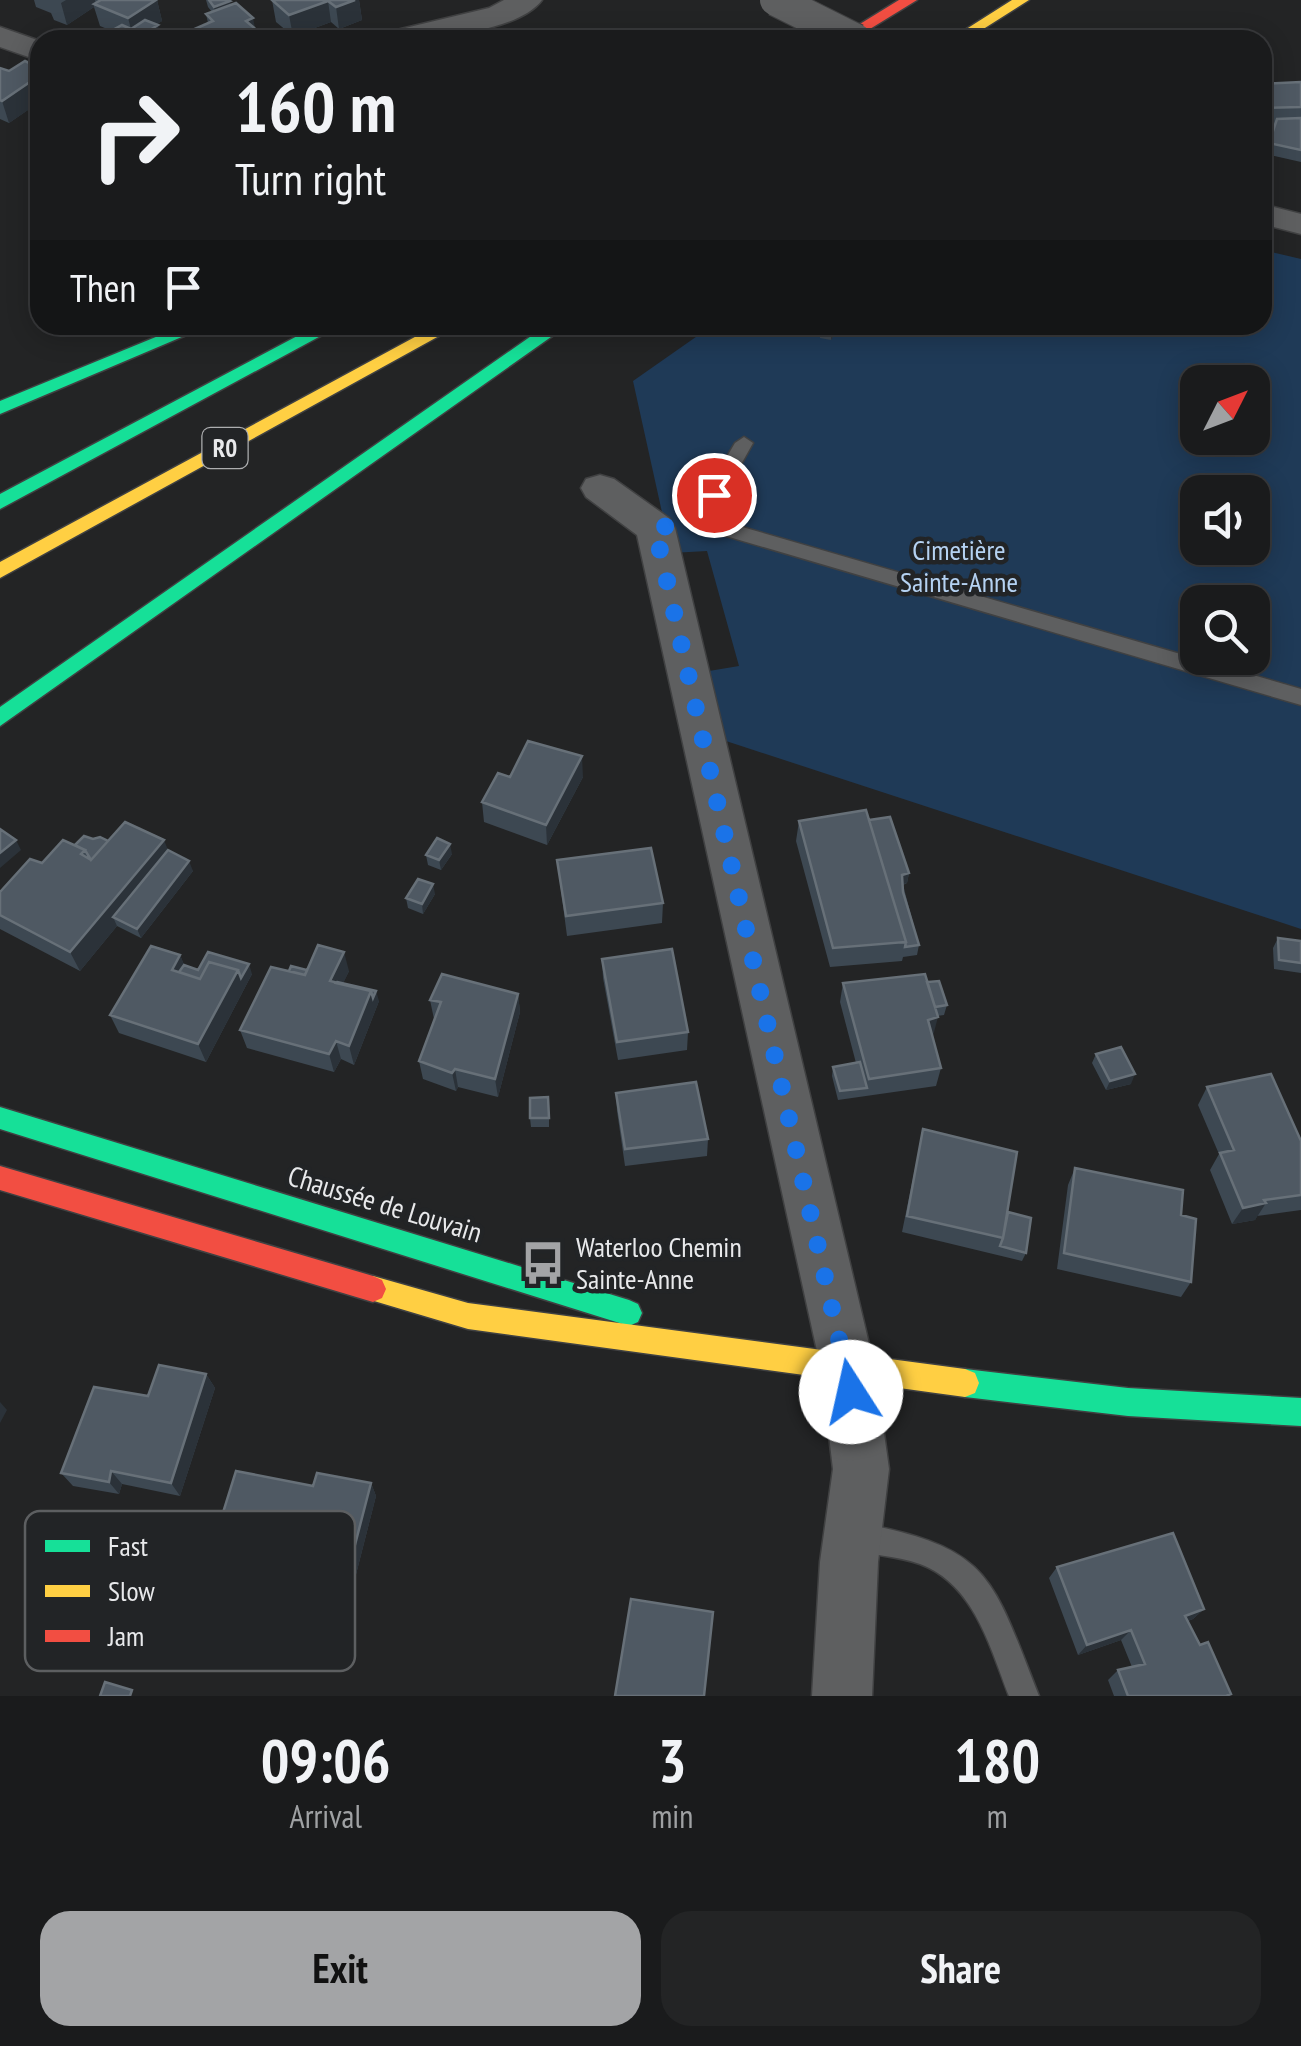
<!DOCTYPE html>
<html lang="en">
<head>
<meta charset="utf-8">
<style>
  :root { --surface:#1a1b1c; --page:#232425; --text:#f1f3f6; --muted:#9fa1a3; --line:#38393b; --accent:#a3a4a6 }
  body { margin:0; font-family:"PT Sans Narrow",sans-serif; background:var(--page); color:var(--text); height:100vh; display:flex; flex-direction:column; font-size:38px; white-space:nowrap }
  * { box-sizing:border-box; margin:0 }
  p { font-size:32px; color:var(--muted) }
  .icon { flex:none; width:55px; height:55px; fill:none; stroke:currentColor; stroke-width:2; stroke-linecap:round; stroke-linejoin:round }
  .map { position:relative; height:1696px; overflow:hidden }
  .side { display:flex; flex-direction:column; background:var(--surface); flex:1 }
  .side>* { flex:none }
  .banner { position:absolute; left:30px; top:30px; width:1242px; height:305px; border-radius:30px; box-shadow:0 5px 25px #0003,0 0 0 2px var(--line); background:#1a1b1c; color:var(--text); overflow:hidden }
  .needle { width:65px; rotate:48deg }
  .controls { position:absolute; left:1180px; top:365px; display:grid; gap:20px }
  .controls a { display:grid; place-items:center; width:90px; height:90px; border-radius:20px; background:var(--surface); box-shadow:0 5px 25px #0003,0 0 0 2px var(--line); font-size:50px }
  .pin { position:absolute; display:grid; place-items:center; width:85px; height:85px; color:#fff; margin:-42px; border:5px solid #fff; border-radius:50%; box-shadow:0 2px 10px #0007 }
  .me { position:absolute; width:110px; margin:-55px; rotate:350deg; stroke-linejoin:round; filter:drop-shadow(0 0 8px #0008) }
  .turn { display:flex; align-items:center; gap:35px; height:210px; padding:0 40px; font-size:45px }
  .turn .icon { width:130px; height:130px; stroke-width:2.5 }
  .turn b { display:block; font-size:70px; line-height:85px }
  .then { display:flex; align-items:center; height:95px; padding:0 40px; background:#0003; gap:20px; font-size:38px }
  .eta { display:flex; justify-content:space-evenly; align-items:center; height:170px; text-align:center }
  .eta b { font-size:60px; font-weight:700; line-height:70px }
  .cta { display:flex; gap:20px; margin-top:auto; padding:20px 40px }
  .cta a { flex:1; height:115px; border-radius:30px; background:var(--accent); color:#111; font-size:40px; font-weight:700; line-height:115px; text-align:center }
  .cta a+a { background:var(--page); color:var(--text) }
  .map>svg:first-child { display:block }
  .green { fill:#1f3a57; fill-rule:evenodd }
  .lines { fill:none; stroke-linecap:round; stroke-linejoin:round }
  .lane-casing { stroke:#404142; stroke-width:3 }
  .street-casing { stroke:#404142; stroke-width:3 }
  .fast-casing { stroke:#404142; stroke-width:3 }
  .slow-casing { stroke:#404142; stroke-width:3 }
  .jam-casing { stroke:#404142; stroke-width:3 }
  .lane { fill:#5e5f60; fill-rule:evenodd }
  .street { fill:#5e5f60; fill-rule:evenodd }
  .fast { fill:#16e098; fill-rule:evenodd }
  .slow { fill:#ffcf43; fill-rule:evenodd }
  .jam { fill:#f24e42; fill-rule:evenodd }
  .street-bridge-casing { stroke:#404142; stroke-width:34; stroke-linecap:butt }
  .street-bridge { stroke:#5e5f60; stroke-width:32 }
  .wall { fill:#3d4852 }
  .shaded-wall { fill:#2b3239 }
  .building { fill:#4f5963; stroke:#677078; stroke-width:2.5 }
  .route { stroke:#1a73e8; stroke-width:18; stroke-dasharray:0 32.4 }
  .labels { text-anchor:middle; stroke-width:9; stroke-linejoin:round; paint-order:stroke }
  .shield { fill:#222426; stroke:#adaeb0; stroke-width:2.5 }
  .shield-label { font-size:25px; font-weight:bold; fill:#e8e9eb }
  .park-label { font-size:28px; fill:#b5d2f2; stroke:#222426 }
  .street-label { font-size:28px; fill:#e8e9eb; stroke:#222426 }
  .poi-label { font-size:28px; fill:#e8e9eb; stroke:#222426; text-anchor:start }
  .key { fill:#222426; stroke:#5d5f61; stroke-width:2.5 }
  .key-label { font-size:28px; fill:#e8e9eb }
</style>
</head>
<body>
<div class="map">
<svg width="1301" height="1696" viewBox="0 0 1301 1696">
  <rect width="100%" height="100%" fill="#232425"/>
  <path class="green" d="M1263,250l38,9v670l-575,-188 -17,-70 30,-5 -32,-115 -36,2 -38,-172 80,-56h549zM1198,382h54v56h-54zM1198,492h54v56h-54zM1198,602h54v56h-54z"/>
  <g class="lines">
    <g class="lane-casing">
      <path id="lane" d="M744,437l9,6 -42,75 590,171v16l-609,-179 -3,-5 46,-78z
        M854,1522c137,25 137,52 185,174h-30c-19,-49 -35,-112 -89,-132 -25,-9 -52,-8 -76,-18l-4,-10 4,-10z"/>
    </g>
    <g class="street-casing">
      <path id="street" d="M504,0h38c-26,35 -126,40 -166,40l4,-6 109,-26z
        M0,27l40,14v20l-40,-14z
        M1262,204l39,10v20l-39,-10z
        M600,475l14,4 55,39 6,10 200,841 14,100 -11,93 -6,134h-60l8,-134 13,-93 -12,-100 -184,-834 -51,-38 -5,-9 5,-9z"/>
    </g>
    <g class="fast-casing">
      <path id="fast" d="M185,325h25l-210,89v-13z
        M318,325h23l-341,184v-15z
        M547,325h21l-568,401v-19z
        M0,1107l629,193 9,4 4,9 -4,9 -9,4 -629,-197z
        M965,1369l163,19 173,10v28l-173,-10 -163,-19 -10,-4 -4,-10 4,-10z"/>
    </g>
    <g class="slow-casing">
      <path id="slow" d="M1012,0h17l-63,40h-17z
        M437,325h22l-459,253v-16z
        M373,1276l95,27 497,66 10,4 4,10 -4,10 -10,4 -497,-68 -104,-31 -4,-9 4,-9z"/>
    </g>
    <g class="jam-casing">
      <path id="jam" d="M899,0h18l-65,40h-18z
        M0,1166l373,110 9,4 4,9 -4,9 -9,4 -373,-112z"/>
    </g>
    <use href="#lane" class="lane"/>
    <use href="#street" class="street"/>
    <use href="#fast" class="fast"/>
    <use href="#slow" class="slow"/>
    <use href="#jam" class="jam"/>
    <g class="street-bridge-casing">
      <path id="street-bridge" d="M776,0l80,40"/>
    </g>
    <use href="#street-bridge" class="street-bridge"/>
  </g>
  <path class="wall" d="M34,0h123l5,21 -5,3 3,12 -6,4h-43l-2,-8 3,-1 -12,-5 -6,-19 -27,18 -13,-5 -3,-7 -15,-6z
    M206,0h22l2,5 29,27 1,8h-83l-1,-3 32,-14 -2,-9 6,-2 -4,-5z
    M272,0h87l3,20 -23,9 -8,-7 -38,14 -17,-14z
    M0,68l9,3 31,-3v55l-5,-18 -26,18 -9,-4z
    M1301,82v80l-36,-8 8,-24h-11v-46z
    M819,325h42l-3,5 -18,-5 -9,15 -11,-2v-9l-1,-1z
    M510,777h73l-36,68 -63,-23 -2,-20z
    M869,820l40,53 -2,10 -4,2 16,60 -2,10 -14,2 -1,4 -72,6 -34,-126 3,-20z
    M108,841l60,9 25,21 -52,67 -24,-12 -37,45 -80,-42v-37l42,-29 33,-18z
    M452,854l-11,16 -13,-5 -2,-10z
    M557,860l106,43 -1,20 -95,13z
    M435,894l-12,20 -15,-6 -2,-10z
    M1278,938l23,3v32l-27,-4 -1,-21z
    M180,955l4,10 14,5 54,4 -46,88 -87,-29 -9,-18z
    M602,959l86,73 -1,18 -69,10 -15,-82z
    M307,970l42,1 -6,12 36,18 -25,64 -13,-6 -7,13 -87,-24 -7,-18 49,-59z
    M843,983l104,22 -3,10 -7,1 -5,20 9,32 -5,18 -98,14 -6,-24 1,-9 23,-4 -16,-61z
    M518,994l2,18 -22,85 -40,-10 -2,4 -33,-12 -4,-18 15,-42 -4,-19z
    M1096,1054l35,30 -25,6 -14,-27z
    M1207,1087l94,54v69l-44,6 -2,4 -23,4 -22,-54 9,-16 -21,-49z
    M616,1093l92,46 -1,17 -82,10 -8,-55z
    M549,1106v21h-18l-1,-9z
    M923,1129l85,83 18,41 -4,8 -120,-29z
    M1075,1168l106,47 10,67 -10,15 -124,-28 11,-84z
    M206,1374l9,14 -35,108 -58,-12 -3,10 -46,-8 -12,-13 87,-77z
    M371,1483l5,13 -27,106 -133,-26 -9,-12 106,-78z
    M1057,1567l147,42 -11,10 -5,2 12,24 31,49 -3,2h-114l-6,-16 10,-10 14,-3 -11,-27 -43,15 -29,-77z"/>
  <path class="shaded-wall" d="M66,0h29l1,5 -2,-1v3l-27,18 -6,-22z
    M157,0l5,21 -28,19 -6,-22z
    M355,0h4l3,20 -23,9 -3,-22z
    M230,1l2,11 -16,6 -2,-11z
    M328,1l3,21 -38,14 -4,-21z
    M253,18l3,15 3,-1 1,8h-33l19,-19z
    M158,25l2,11 -6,4h-20z
    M40,75v27l-31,21 -7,-22z
    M835,325h5l-9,15 1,-11z
    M582,756l1,21 -36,68 -1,-20z
    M16,840l5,10 -21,18v-15z
    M164,840l8,20 -59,57 4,9 -37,45 -10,-19z
    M450,844l2,10 -11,16 -2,-10z
    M189,861l4,10 -52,67 -4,-9z
    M909,873l-2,10 -7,2 2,-10z
    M433,884l2,10 -12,20 -1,-10z
    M344,952l5,19 -10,21 -9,-11z
    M180,955l8,19 -16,-4z
    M249,964l3,10 -46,88 -8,-18 40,-74z
    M371,991h5l3,10 -25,64 -5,-19z
    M518,994l2,18 -22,85 -3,-18z
    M938,1017l-5,19 -10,2 5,-18z
    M336,1041l5,18 -7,13 -5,-18z
    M455,1069l3,18 -2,4 -4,-18z
    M1135,1074l-4,10 -25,6 4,-9z
    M1266,1203l-11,17 -23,4 11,-16z
    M206,1374l9,14 -35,108 -9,-13z
    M0,1402l7,8 -7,13z
    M111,1471l11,13 -3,10 -10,-12z
    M371,1483l5,13 -27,106 -6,-11z
    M1204,1609l-11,10 -19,7 11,-10z
    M1131,1630l-10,10 -43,15 9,-10z"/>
  <path class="building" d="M101,0h55l-28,18 -34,-14z
    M209,0h19l2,1 -16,6z
    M272,0h83l-19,7 -8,-6 -39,14z
    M236,3l17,15 -7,3 13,11 -32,8h-47l-4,-3 37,-16 -7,-7z
    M145,20l13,5 -24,15h-6l-19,-8 13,-7 9,4z
    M447,31l12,9h-31z
    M1166,35l14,5h-18z
    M25,61l15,7v7l-38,26 -2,-1v-32l9,3z
    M1301,82v25l-39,1v-24z
    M1301,118v32l-32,-7 8,-24z
    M821,325h14l-3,4 -11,-3z
    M528,741l54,15 -36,69 -64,-23 16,-29 12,4z
    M866,810l40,132 -73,6 -34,-127z
    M890,817l19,56 -7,2 1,17 16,53 -14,2 1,-5 -37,-122z
    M125,822l39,18 -94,112 -70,-37v-23l30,-33 12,4 21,-23 22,10 -4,4 10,6z
    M0,829l16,11 -16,13z
    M84,836l9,3 7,-2 8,4 -17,19 -6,-10 -10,-5z
    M437,838l13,6 -11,16 -13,-5z
    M651,848l12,55 -97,13 -9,-56z
    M168,850l21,11 -52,68 -24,-12z
    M418,879l15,5 -11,20 -16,-6z
    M1278,938l23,3v22l-22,-3z
    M318,945l26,7 -14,29 41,10 -22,55 -13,-5 -7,13 -89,-24 31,-63 34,8z
    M151,946l29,9 -8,15 28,9 9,-17 29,8 -40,74 -88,-29z
    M672,949l16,83 -71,10 -15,-83z
    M208,952l41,12 -8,14 -3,-8 -29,-8 -9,17 -21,-7 5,-7 14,5z
    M291,966l16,4 -2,5 -16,-4z
    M442,974l76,20 -23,85 -40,-10 -3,4 -33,-12 22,-59 -11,-2z
    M925,974l13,43 -10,3 13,48 -72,11 -26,-96z
    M939,981l8,24 -12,2 -8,-25z
    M337,982l39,9 -3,7 -2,-7 -35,-8z
    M1121,1047l14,27 -25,7 -14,-27z
    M860,1062l7,26 -27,3 -7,-24z
    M1271,1074l30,67v54l-37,5 2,3 -23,5 -23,-55 14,-3 -27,-63z
    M696,1082l12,57 -83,10 -9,-56z
    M548,1097l1,21h-19v-20z
    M923,1129l94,23 -14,86 -96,-22z
    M1075,1168l108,22 -2,25 15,4 -5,63 -127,-29z
    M1008,1212l23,6 -5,35 -26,-7 3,-8z
    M159,1365l47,9 -35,109 -60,-12 -2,11 -48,-9 33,-86 54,9z
    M236,1471l77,15 4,-13 54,10 -28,108 -136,-27z
    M1173,1533l31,76 -19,7 15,29 8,-3 23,52 -5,2h-98l-10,-26 27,-6 -14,-34 -44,15 -30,-78z
    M631,1599l82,13 -9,84h-89z
    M105,1682l27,8 -2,6h-30z"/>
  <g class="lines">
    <path class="route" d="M714,495l-14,26 -45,7 196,864"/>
  </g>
  <defs>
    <g id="bus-bare" transform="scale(3.45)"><path d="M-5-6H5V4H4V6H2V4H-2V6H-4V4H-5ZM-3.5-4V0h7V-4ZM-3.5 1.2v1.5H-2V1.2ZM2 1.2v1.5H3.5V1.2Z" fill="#a3a4a6" stroke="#222426" stroke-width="2.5" paint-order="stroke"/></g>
  </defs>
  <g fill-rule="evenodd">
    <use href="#bus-bare" x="543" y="1263"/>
  </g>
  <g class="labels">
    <rect class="shield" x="202.5" y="428" width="45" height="40" rx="8"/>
    <g class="shield-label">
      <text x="225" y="457">R0</text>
    </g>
    <g class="park-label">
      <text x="959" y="560">Cimetière<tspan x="959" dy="32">Sainte-Anne</tspan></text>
    </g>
    <g class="street-label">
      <text transform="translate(385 1204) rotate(17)" y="10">Chaussée de Louvain</text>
    </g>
    <g class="poi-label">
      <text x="576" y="1257">Waterloo Chemin<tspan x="576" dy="32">Sainte-Anne</tspan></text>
    </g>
  </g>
  <rect x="25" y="1511" width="330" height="160" rx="15" class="key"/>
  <rect x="45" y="1540" width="45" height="12" fill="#16e098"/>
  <rect x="45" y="1585" width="45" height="12" fill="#ffcf43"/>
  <rect x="45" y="1630" width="45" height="12" fill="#f24e42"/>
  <g class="key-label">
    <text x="108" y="1556">Fast</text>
    <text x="108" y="1601">Slow</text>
    <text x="108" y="1646">Jam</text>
  </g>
</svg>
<div class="controls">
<a><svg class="needle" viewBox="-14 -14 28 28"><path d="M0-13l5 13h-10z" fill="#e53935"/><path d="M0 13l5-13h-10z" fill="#9fa1a3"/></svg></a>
<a><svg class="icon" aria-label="sound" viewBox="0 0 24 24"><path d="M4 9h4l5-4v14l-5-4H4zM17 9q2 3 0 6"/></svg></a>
<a><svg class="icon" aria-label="search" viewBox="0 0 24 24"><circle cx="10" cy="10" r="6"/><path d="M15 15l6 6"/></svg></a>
</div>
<div class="pin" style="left:714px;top:495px;background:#d93025"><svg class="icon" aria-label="arrive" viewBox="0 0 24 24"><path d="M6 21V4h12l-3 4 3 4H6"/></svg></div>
<svg class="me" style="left:851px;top:1392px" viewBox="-20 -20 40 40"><circle r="19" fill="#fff"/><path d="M0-13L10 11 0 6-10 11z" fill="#1a73e8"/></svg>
<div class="banner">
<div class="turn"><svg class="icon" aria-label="right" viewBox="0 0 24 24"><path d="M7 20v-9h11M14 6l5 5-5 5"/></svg><div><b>160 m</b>Turn right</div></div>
<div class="then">Then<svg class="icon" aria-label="arrive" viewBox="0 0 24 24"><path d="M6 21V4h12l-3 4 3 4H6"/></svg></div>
</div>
</div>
<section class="side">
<div class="eta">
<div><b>09:06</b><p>Arrival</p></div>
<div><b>3</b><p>min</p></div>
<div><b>180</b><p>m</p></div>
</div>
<div class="cta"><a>Exit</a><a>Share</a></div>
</section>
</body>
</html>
